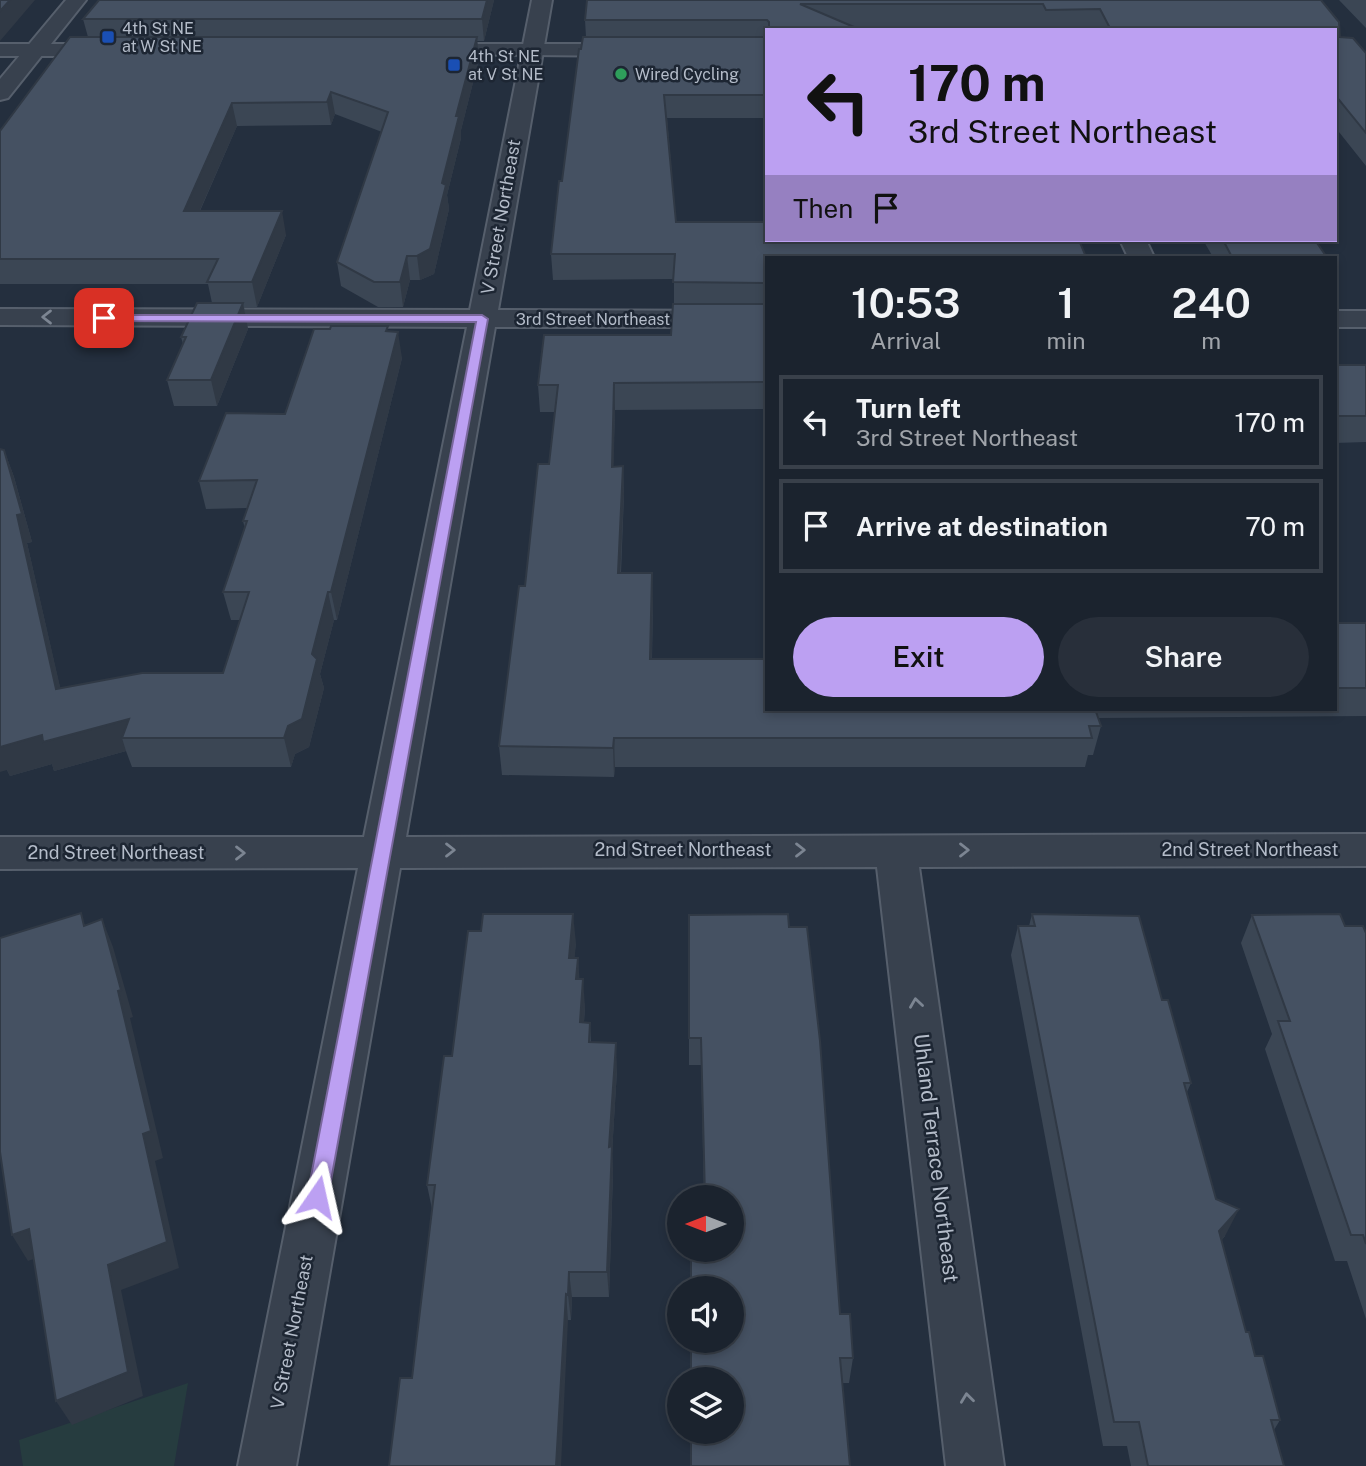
<!DOCTYPE html>
<html lang="en">
<head>
<meta charset="utf-8">
<style>
  :root { --surface:#1b232e; --page:#282f3a; --text:#f1f3f6; --muted:#a0a4aa; --line:#39404a; --accent:#bca0f2 }
  body { margin:0; font-family:"Public Sans",sans-serif; background:var(--page); color:var(--text); height:100vh; display:flex; flex-direction:column; font-size:26px; white-space:nowrap }
  * { box-sizing:border-box; margin:0 }
  p { font-size:23px; color:var(--muted) }
  .icon { flex:none; width:38px; height:38px; fill:none; stroke:currentColor; stroke-width:2; stroke-linecap:round; stroke-linejoin:round }
  .map { position:relative; flex:1; overflow:hidden }
  .drawer { position:absolute; left:765px; top:256px; width:572px; height:455px; display:flex; flex-direction:column; background:var(--surface); border-radius:0px; box-shadow:0 4px 10px #0003,0 0 0 2px var(--line) }
  .drawer>* { flex:none }
  .guide { position:absolute; left:765px; top:28px; width:572px; height:214px; border-radius:0px; box-shadow:0 4px 10px #0003,0 0 0 2px var(--line); background:#bca0f2; color:#111; overflow:hidden }
  .needle { width:46px; rotate:270deg }
  .tools { position:absolute; left:667px; top:1185px; display:grid; gap:14px }
  .tools a { display:grid; place-items:center; width:77px; height:77px; border-radius:50%; background:var(--surface); box-shadow:0 4px 10px #0003,0 0 0 2px var(--line); font-size:35px }
  .pin { position:absolute; display:grid; place-items:center; width:60px; height:60px; color:#fff; margin:-30px; border-radius:14px; box-shadow:0 4px 10px #0006 }
  .me { position:absolute; width:77px; margin:-38px; rotate:11deg; stroke-linejoin:round; filter:drop-shadow(0 0 5px #0008) }
  .turn { display:flex; align-items:center; gap:24px; height:147px; padding:0 28px; font-size:32px }
  .turn .icon { width:91px; height:91px; stroke-width:2.5 }
  .turn b { display:block; font-size:49px; line-height:60px }
  .then { display:flex; align-items:center; height:66px; padding:0 28px; background:#0003; gap:14px; font-size:26px }
  .eta { display:flex; justify-content:space-evenly; align-items:center; height:119px; text-align:center }
  .eta b { font-size:42px; font-weight:600; line-height:49px }
  .primary-button { display:flex; gap:14px; margin-top:auto; padding:14px 28px }
  .primary-button a { flex:1; height:80px; border-radius:42px; background:var(--accent); color:#111; font-size:28px; font-weight:600; line-height:80px; text-align:center }
  .primary-button a+a { background:var(--page); color:var(--text) }
  ul { padding:0; list-style:none }
  li { display:flex; align-items:center; gap:21px; height:94px; margin:0 14px 10px; padding:0 14px; border:4px solid var(--line); border-radius:0px }
  li div { flex:1 }
  li b { display:block; font-size:26px }
  li em { font-style:normal }
  .map>svg:first-child { display:block }
  .green { fill:#263c3f }
  .lines { fill:none; stroke-linecap:round; stroke-linejoin:round }
  .minor-casing { stroke:#565f6c; stroke-width:4 }
  .tertiary-casing { stroke:#565f6c; stroke-width:4 }
  .minor { fill:#38414e; fill-rule:evenodd }
  .tertiary { fill:#38414e; fill-rule:evenodd }
  .wall { fill:#3b4654 }
  .shaded-wall { fill:#303945 }
  .building { fill:#455162; stroke:#303945; stroke-width:2 }
  .oneway { stroke:#7c8592 }
  .route { fill:#bca0f2; stroke:#7a689d; stroke-width:2 }
  .transit-dot { fill:#1a4fb4; stroke:#1d2633; stroke-width:2.5 }
  .leisure-dot { fill:#2e9e5b; stroke:#1d2633; stroke-width:2.5 }
  .labels { text-anchor:middle; stroke-width:5; stroke-linejoin:round; paint-order:stroke }
  .far-poi-label { font-size:16px; fill:#b4bcc9; stroke:#1d2633; text-anchor:start }
  .far-street-label { font-size:16px; fill:#b4bcc9; stroke:#1d2633 }
  .street-label { font-size:18px; fill:#b4bcc9; stroke:#1d2633 }
  .near-street-label { font-size:21px; fill:#b4bcc9; stroke:#1d2633 }
</style>
</head>
<body>
<div class="map">
<svg width="1366" height="1466" viewBox="0 0 1366 1466">
  <rect width="100%" height="100%" fill="#242f3e"/>
  <path class="green" d="M188,1383l-14,83h-151l-4,-26z"/>
  <g class="lines">
    <g class="minor-casing">
      <path id="minor" d="M66,0h20l-78,98 -8,2v-21z
        M532,0h20l-54,310 268,1v16h-271l-89,510 960,-3v32l-447,1 85,599h-58l-69,-599 -477,1 -104,598h-58l120,-598 -358,1v-32h364l103,-510 -467,-2v-16l470,1z
        M1120,240h26l8,17h-26z
        M1335,311h31v16h-31z"/>
    </g>
    <g class="tertiary-casing">
      <path id="tertiary" d="M0,44h113l7,2 3,4 -3,4 -7,2h-113z
        M426,44h205l7,2 3,4 -3,4 -7,2 -212,-2 -3,-4 3,-4z"/>
    </g>
    <use href="#minor" class="minor"/>
    <use href="#tertiary" class="tertiary"/>
  </g>
  <path class="wall" d="M99,0h395l-10,41h-7l2,18 -18,71v8l-14,57 2,14 -15,65 -14,6h-10l-7,27h-25l-37,-21 -4,-24 45,-130 -47,-18 -4,11 -94,1 -37,85 86,24 -29,72h-13l4,22 -31,77h-43l-7,-26 16,-36 -2,-7 31,-34 -4,-19h-208v-153l88,-94 -5,-18z
    M587,0h734l19,37 26,16v113l-31,-39v-97h-293l-2,-4h-189l10,4h-95v88h-99l9,104 90,35v152l-151,1 -2,57 10,-1 1,28 -3,79 32,28 -1,58 114,50h569v-86h31v93l-268,2 3,8 -8,29h-5l-3,12h-470l-1,10 -112,-2 -3,-29 26,-160 24,-122 6,-52h-15l-2,-27 133,-50 3,-31v-25l-121,1 -2,-26 30,-205 5,-12 -1,-17z
    M1339,0h27v28l-1,-1z
    M1203,240h112l11,16v1h-113z
    M389,331l13,27 -65,262h-3l-14,54 4,14 -15,59 -14,7 -4,13h-159l-6,-16 -72,20 -2,-7 -42,12 -3,-6 -3,-320 10,27 18,65 -5,1 33,145 163,-15 17,-53h-9l-8,-28 22,-63 -2,-8 4,-13 -41,1 -7,-28z
    M1335,365h31v77l-31,1z
    M1032,914l130,86 29,83 -4,9 38,144 -4,5 25,91 34,88 -6,10 10,36h-153l-4,-20h-24l-92,-491 7,-29h11z
    M689,915l100,12 51,387 13,44 -4,25h-7l8,83h-159l-1,-34 42,-235h-28l-3,-132h-12z
    M1252,915l93,11 21,7v386l-19,-58h-12l-70,-212 7,-15 -31,-91z
    M576,943l-2,15h4l1,21 6,28 -1,15 6,1 1,19 26,28 -5,83 1,20 -4,124h-37l-1,23h-3l-156,58 20,-169 -5,-24 25,-129z"/>
  <path class="shaded-wall" d="M10,0h25l-35,41v-30z
    M487,0h7l-10,41 -2,-22z
    M477,37l2,22 -18,71v8l-14,57 2,14 -15,65 -14,6 -3,-24 25,-73 14,-67z
    M331,92l4,22 -4,11 -4,-23z
    M232,103l5,23 -48,109 -5,-24z
    M282,211l4,24 -29,72 -5,-25z
    M407,256l3,24 -7,27 -3,-25z
    M243,303l5,26 -31,77 -6,-26z
    M398,332l4,26 -65,262 -6,-28z
    M614,383l1,27 -2,84 -1,-27z
    M4,450l10,27 18,65 -5,1 40,174 -11,-28 -39,-174z
    M623,466l1,28 -5,107 -1,-28z
    M652,573l1,28 -2,87 -1,-29z
    M328,592l6,28 -14,54 4,14 -15,59 -14,7 -4,13 -7,-29 28,-84z
    M129,719l-7,19 4,13 -72,20 -2,-7 -42,12 -3,-6 -7,2v-25l42,-12z
    M614,738l1,29 -1,10 -1,-29z
    M573,914l3,29 -4,43 -3,-28z
    M102,919l11,28 20,70 -3,1 33,140 -8,3 24,107 -58,22 22,106 -71,29 -16,-24 52,-136 35,-131z
    M578,958l2,28 -4,-7z
    M583,979l2,28 -3,43 -2,-28z
    M616,1043l1,27 -5,83 1,20 -4,124 -2,-25 2,-125z
    M1239,1209l-14,27 -19,22 13,-27z
    M29,1229l16,26 -17,6 -16,-26z
    M569,1272l3,25 -1,23 -3,-25z
    M566,1294l2,26 -7,146h-5z"/>
  <path class="building" d="M0,0h10l-10,11z
    M99,0h388l-5,19h-399z
    M587,0h734l18,22 1,15 13,1 13,15v80l-31,-38v-65h-224l-11,-21 -54,1 -3,-6h-243l61,26h-92v-8l-2,-2h-182z
    M70,37h407l-21,79h3l-17,67 4,2 -16,64 -13,7h-10l-7,26h-26l-37,-20 51,-150 -57,-20 -4,10 -95,1 -48,108h98l-30,71h-45l11,-23h-218v-128z
    M583,37h183v58h-102l12,127h90v18h313l7,17h-320v26l-93,-1 2,-28h-124l8,-73h3l17,-132h2z
    M1223,240h92l11,16 -94,1z
    M197,303h46l-32,77h-44l19,-43h-5z
    M673,304h93v78l-152,1 -2,84 11,-1 -5,107h34l-2,86h116v50h329l6,17h-12l3,12h-478l-1,10 -114,-2 20,-160h6l13,-122h11l9,-79h-20l6,-50h127z
    M331,326h57l-2,5 12,1 -67,260h-3l-16,62 5,5 -15,60 -14,7 -4,12h-162l7,-19 -86,23 -1,-7 -42,12v-298l4,1 18,64 -5,1 39,174 86,-16h81l26,-81h-26l24,-71h-4l14,-41 -58,1 27,-68 59,1 29,-85h16z
    M1335,365h31v51h-31z
    M1335,623h31v65h-31z
    M81,913l3,13 18,-7 19,71 -3,1 33,140 -8,3 24,108 -59,23 20,107 -72,29 -27,-172 -17,6 -12,-83v-214z
    M483,914h90l-4,44h9l-2,21h7l-3,43 10,1 -1,19 27,1 -7,104 3,-1 -5,126h-38l-1,23 -2,-1 -10,172h-167l11,-88h12l23,-193h-8l17,-129h8l16,-125h13z
    M788,914l1,13h18l13,114 20,273h10l3,44h-13l10,108h-159v-34h41v-53h-41v-39h41v-52h-41v-38h41v-53h-27l-4,-159h-12v-123z
    M1032,914l107,2 23,84h6l23,83h-7l32,116 23,10 -20,22 27,101h3l6,24h8l17,64h-9l13,46h-136l-9,-44h-25l-96,-496h17z
    M1340,914l5,12h18l3,7v311l-3,-9h-12l-73,-214h12l-38,-106z"/>
  <defs><path id="oneway-chevron" d="M-2-3.5L2.5 0L-2 3.5" fill="none" stroke-width="1.6" stroke-linecap="round" stroke-linejoin="round" transform="scale(1.75)"/></defs>
  <g class="oneway">
    <use href="#oneway-chevron" transform="translate(47 317) rotate(-180)"/>
    <use href="#oneway-chevron" transform="translate(450 850)"/>
    <use href="#oneway-chevron" transform="translate(800 850)"/>
    <use href="#oneway-chevron" transform="translate(964 850)"/>
    <use href="#oneway-chevron" transform="translate(240 853)"/>
    <use href="#oneway-chevron" transform="translate(916 1003) rotate(-98)"/>
    <use href="#oneway-chevron" transform="translate(967 1398) rotate(-97)"/>
  </g>
  <path class="route" d="M100,315h382l6,4 -160,878 -3,6 -8,3 -7,-3 -3,-6 169,-875 -372,-1 -4,-1z"/>
  <g class="transit-dot">
    <rect x="101" y="30" width="14" height="14" rx="3.5"/>
    <rect x="447" y="58" width="14" height="14" rx="3.5"/>
  </g>
  <circle class="leisure-dot" cx="621" cy="74" r="7"/>
  <g class="labels">
    <g class="far-poi-label">
      <text x="122" y="34">4th St NE<tspan x="122" dy="18">at W St NE</tspan></text>
      <text x="468" y="62">4th St NE<tspan x="468" dy="18">at V St NE</tspan></text>
      <text x="635" y="80">Wired Cycling</text>
    </g>
    <g class="far-street-label">
      <text x="593" y="325">3rd Street Northeast</text>
    </g>
    <g class="street-label">
      <text transform="translate(501 217) rotate(-80)" y="6">V Street Northeast</text>
      <text x="683" y="856">2nd Street Northeast</text>
      <text x="1250" y="856">2nd Street Northeast</text>
      <text x="116" y="859">2nd Street Northeast</text>
      <text transform="translate(292 1332) rotate(-79)" y="6">V Street Northeast</text>
    </g>
    <g class="near-street-label">
      <text transform="translate(936 1158) rotate(83)" y="7">Uhland Terrace Northeast</text>
    </g>
  </g>
</svg>
<div class="tools">
<a><svg class="needle" viewBox="-14 -14 28 28"><path d="M0-13l5 13h-10z" fill="#e53935"/><path d="M0 13l5-13h-10z" fill="#a0a4aa"/></svg></a>
<a><svg class="icon" aria-label="sound" viewBox="0 0 24 24"><path d="M4 9h4l5-4v14l-5-4H4zM17 9q2 3 0 6"/></svg></a>
<a><svg class="icon" aria-label="layers" viewBox="0 0 24 24"><path d="M12 4l9 5-9 5-9-5zM3 14l9 5 9-5"/></svg></a>
</div>
<div class="pin" style="left:104px;top:318px;background:#d93025"><svg class="icon" aria-label="arrive" viewBox="0 0 24 24"><path d="M6 21V4h12l-3 4 3 4H6"/></svg></div>
<svg class="me" style="left:317px;top:1197px" viewBox="-20 -20 40 40"><path d="M0-17L14 15 0 8-14 15z" fill="#bca0f2" stroke="#fff" stroke-width="4"/></svg>
<div class="guide">
<div class="turn"><svg class="icon" aria-label="left" viewBox="0 0 24 24"><path d="M17 20v-9H6M10 6l-5 5 5 5"/></svg><div><b>170 m</b>3rd Street Northeast</div></div>
<div class="then">Then<svg class="icon" aria-label="arrive" viewBox="0 0 24 24"><path d="M6 21V4h12l-3 4 3 4H6"/></svg></div>
</div>
<section class="drawer">
<div class="eta">
<div><b>10:53</b><p>Arrival</p></div>
<div><b>1</b><p>min</p></div>
<div><b>240</b><p>m</p></div>
</div>
<ul>
<li><svg class="icon" aria-label="left" viewBox="0 0 24 24"><path d="M17 20v-9H6M10 6l-5 5 5 5"/></svg><div><b>Turn left</b><p>3rd Street Northeast</p></div><em>170 m</em></li>
<li><svg class="icon" aria-label="arrive" viewBox="0 0 24 24"><path d="M6 21V4h12l-3 4 3 4H6"/></svg><div><b>Arrive at destination</b></div><em>70 m</em></li>
</ul>
<div class="primary-button"><a>Exit</a><a>Share</a></div>
</section>
</div>
</body>
</html>
